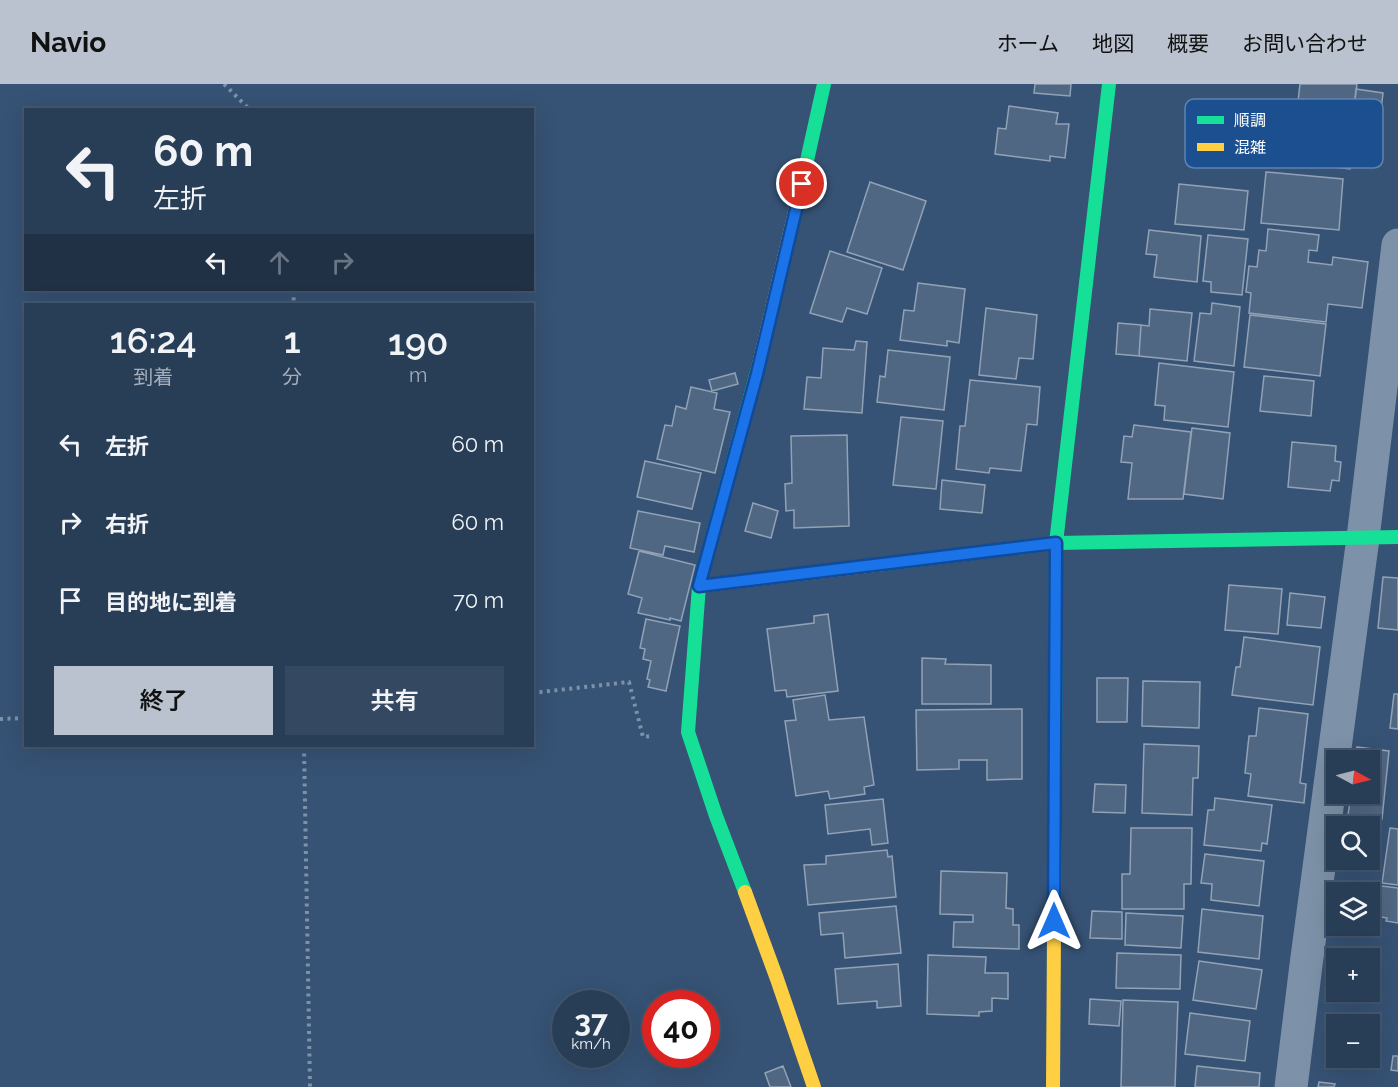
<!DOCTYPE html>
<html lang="ja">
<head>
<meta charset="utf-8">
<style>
  :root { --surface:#283e57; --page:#344961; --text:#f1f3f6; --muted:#a5aeba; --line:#44576d; --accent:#b9c2ce }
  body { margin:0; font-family:Raleway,"Noto Sans JP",sans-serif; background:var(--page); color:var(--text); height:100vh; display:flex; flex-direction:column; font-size:22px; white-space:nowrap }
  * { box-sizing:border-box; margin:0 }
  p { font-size:20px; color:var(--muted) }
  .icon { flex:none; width:33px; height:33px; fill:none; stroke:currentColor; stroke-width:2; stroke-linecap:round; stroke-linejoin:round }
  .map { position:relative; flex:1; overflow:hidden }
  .sheet { position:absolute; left:24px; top:219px; width:510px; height:444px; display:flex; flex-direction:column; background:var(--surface); border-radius:0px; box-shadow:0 6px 24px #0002,0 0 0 2px var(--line) }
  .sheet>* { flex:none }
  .top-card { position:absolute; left:24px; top:24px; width:510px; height:183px; border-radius:0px; box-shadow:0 6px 24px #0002,0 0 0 2px var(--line); background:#283e57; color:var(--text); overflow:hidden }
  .needle { width:39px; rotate:97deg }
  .tools { position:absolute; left:1326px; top:666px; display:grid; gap:12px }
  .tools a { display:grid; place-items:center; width:54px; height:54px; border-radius:0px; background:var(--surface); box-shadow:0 6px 24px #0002,0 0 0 2px var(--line); font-size:30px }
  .speed { position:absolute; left:552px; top:906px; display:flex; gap:12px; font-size:30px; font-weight:700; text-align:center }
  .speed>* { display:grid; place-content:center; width:78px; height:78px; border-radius:50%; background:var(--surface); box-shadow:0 6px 24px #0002,0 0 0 2px var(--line); line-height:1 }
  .speed small { font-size:15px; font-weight:400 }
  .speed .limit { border:9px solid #d22; background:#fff; color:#111 }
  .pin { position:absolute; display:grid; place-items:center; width:51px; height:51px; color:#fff; margin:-26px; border:3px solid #fff; border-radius:50%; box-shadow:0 2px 6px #0007 }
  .me { position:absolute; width:66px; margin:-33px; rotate:0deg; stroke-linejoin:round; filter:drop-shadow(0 0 4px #0008) }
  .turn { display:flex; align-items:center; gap:21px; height:126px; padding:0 30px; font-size:27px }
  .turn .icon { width:78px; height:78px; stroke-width:2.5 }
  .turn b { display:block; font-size:42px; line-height:51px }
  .lanes { display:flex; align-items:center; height:57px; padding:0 30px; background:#0003; justify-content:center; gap:30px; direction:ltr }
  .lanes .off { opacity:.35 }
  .eta { display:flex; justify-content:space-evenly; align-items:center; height:102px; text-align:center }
  .eta b { font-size:36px; font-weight:600; line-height:42px }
  .button { display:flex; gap:12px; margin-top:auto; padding:12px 30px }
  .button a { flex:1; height:69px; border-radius:0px; background:var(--accent); color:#111; font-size:24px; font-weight:600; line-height:69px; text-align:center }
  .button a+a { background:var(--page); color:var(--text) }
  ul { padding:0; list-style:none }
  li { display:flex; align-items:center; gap:18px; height:78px; padding:0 30px }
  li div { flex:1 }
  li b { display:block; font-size:22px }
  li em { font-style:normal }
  header { display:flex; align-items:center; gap:36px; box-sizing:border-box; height:84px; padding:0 30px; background:var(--accent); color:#111 }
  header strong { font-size:28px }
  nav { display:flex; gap:33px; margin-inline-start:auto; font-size:21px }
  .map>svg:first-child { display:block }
  .building { fill:#506783; stroke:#92a2b6; stroke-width:1.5 }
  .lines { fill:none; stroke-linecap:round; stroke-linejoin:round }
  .path { stroke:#7d92a8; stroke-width:4; stroke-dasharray:3 4.5; stroke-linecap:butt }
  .street { stroke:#7d92a8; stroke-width:33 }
  .fast { stroke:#16e098; stroke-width:14 }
  .slow { stroke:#ffcf43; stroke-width:14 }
  .route-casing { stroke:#114b97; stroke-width:15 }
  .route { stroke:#1a73e8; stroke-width:10 }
  .key { fill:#1b4f8f; stroke:#5f84b1; stroke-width:1.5 }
  .key-label { font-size:16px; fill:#fff }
</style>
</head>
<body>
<header>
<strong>Navio</strong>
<nav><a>ホーム</a><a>地図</a><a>概要</a><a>お問い合わせ</a></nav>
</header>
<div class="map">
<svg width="1398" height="1003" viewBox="0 0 1398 1003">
  <rect width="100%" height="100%" fill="#365274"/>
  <path class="building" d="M1035,0h36l-1,12 -36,-3z
    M1300,0h57l-4,32 -56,-6z
    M1356,5l27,4 -3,26 -27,-3z
    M1009,22l49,7 -2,11h13l-4,34 -15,-2v5l-55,-7 3,-26 8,1z
    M1296,30l59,7 -5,48 -60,-7z
    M1266,88l77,7 -4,51 -78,-7z
    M870,98l56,19 -23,69 -56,-18z
    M1179,100l69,7 -4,39 -69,-6z
    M1268,145l51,6 -2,16 -8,-1 -1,12 24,3 1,-8 35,5 -6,46 -34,-4 -2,18 -77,-9 2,-20 -5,-1 3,-26 8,1 2,-17 7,1z
    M1149,146l52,6 -4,46 -43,-5 3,-22 -11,-1z
    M1208,151l40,4 -6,56 -31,-3v-10l-8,-1z
    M830,167l52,17 -15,46 -20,-6 -5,14 -32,-9z
    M918,199l47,6 -6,54 -12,-2v5l-47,-6 4,-30 10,1z
    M1212,219l28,4 -6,59 -40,-5 6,-48 11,1z
    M986,224l51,7 -4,44 -14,-1 -3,21 -37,-4z
    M1150,225l42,4 -5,48 -48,-5 2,-31 8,1z
    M1250,231l76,9 -6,52 -76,-9z
    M1118,239l23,2 -2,31 -23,-2z
    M856,257l11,1 -5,71 -58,-4 3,-32 14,1 2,-30 31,2z
    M888,266l62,7 -6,53 -67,-8 3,-26 5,1z
    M1159,279l75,9 -6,55 -64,-7 1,-14 -10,-1z
    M735,289l3,11 -26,7 -3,-11z
    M1264,292l50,5 -3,35 -51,-5z
    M970,296l70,7 -3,38 -10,-1 -6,47 -31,-3 -1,5 -33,-4 4,-43h5z
    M691,303l26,6 -3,16 16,3 -15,61 -58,-14 8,-34 7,1 4,-20 10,3z
    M901,333l42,4 -7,68 -43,-4z
    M1134,341l57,7 -8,67h-55l4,-36 -11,-1 3,-26 8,1z
    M1192,344l38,5 -7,66 -39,-5z
    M847,351l2,91 -55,2v-18l-8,1 -1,-27 7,-1 -1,-47z
    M1292,358l44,4 -1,15 6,1 -2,19 -7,-1 -2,11 -42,-4z
    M645,377l56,12 -9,36 -55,-12z
    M942,396l43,5 -3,28 -42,-4z
    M753,419l25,8 -7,27 -26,-7z
    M638,427l62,12 -6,29 -29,-6 -2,9 -33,-7z
    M639,467l56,14 -14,56 -11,-3v2l-32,-7 4,-15 -14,-4z
    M1383,493l15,1v52l-20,-2z
    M1229,501l53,4 -4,45 -53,-4z
    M1290,509l35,4 -4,31 -34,-3z
    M828,530l10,77 -51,6 -1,-7 -11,1 -8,-62 47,-6v-7z
    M646,535l34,7 -14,65 -18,-4 2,-7 -3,-1 4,-18 -8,-2 2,-10 -5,-1z
    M1244,553l76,10 -7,58 -81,-10 4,-28h4z
    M922,574l24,1 -1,5 46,1v39h-69z
    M1097,594h31l-1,44h-30z
    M1143,597l57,1 -1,46 -57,-2z
    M1394,610h4v35l-8,-1z
    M825,611l4,25 35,-3 10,68 -10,2 1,7 -35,5 -2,-8 -32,5 -11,-75 11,-1 -3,-20z
    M1259,624l49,6 -8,69 6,1 -2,19 -56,-7 3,-22 -6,-1 4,-37h7z
    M1022,625v70l-35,1v-20h-28v9l-42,1 -1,-60z
    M1144,660l55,2 -1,32h-5l-1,37 -50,-2z
    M1357,663l32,4 -7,68 -34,-4 3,-21h19v-34h-15z
    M1095,700l31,1 -1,28 -32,-1z
    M1215,714l57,7 -5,39 -5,-1 -1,8 -57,-6 4,-35h6z
    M883,715l5,44 -16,2 -2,-16 -42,5 -3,-29z
    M1131,744h61l-1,56h-7v25h-62v-35h8z
    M1390,744l8,1v56l-16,-2z
    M887,766l1,7 4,-1 4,41 -88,8 -4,-40 22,-1v-8z
    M1205,770l59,7 -5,45 -48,-6 1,-16 -11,-1z
    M941,787l66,2 -1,35 7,1v16h6v24l-66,-2 1,-25h19v-7l-33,-1z
    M1342,797l56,7v35l-12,-2 1,-3 -17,-3v-23h-29z
    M896,822l5,47 -56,5 -2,-25 -22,2 -2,-22z
    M1202,825l61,7 -4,43 -61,-7z
    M1092,827l30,1v27l-32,-1z
    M1126,829l57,3 -2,32 -56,-3z
    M1117,869l64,2 -1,34 -64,-1z
    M928,871l58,2 -1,16h23v26l-16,-1v13l-13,1v4l-52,-2z
    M1199,877l63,9 -6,39 -63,-9z
    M898,880l3,42 -24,2v-7l-39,3 -3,-35z
    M1090,915l31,2 -2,25 -30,-2z
    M1123,916l55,2 -3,85h-54z
    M1190,929l60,8 -5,40 -60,-7z
    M1393,972h5v15l-7,-1z
    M783,982l8,21h-21l-5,-14z
    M1197,982l63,7 -1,14h-64z
    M1319,998l16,2 -1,3h-16z"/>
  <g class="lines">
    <path class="path" d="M224,0l26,26
      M293,206l1,14
      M532,609l97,-11 14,55 8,-1
      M0,635l26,-1
      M304,662l6,341"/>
    <path class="street" d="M1291,1003l15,-122 57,-427 35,-293"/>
    <path class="fast" d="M806,81l18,-81
      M884,480l172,-21 342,-6
      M1055,700l1,-241 53,-459
      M745,808l-29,-76 -28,-84 11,-146 60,-222"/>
    <path class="slow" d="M759,280l47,-199
      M699,502l185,-22
      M745,808l32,87 37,108
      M1053,1003l2,-303"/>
  </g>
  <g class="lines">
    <g class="route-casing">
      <path id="route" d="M802,100l-45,190 -58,212 357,-43 -2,378"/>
    </g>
    <use href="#route" class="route"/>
  </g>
  <rect x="1185" y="15" width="198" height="69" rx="9" class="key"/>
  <rect x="1197" y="32" width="27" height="8" fill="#16e098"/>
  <rect x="1197" y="59" width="27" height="8" fill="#ffcf43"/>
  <g class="key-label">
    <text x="1234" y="42">順調</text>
    <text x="1234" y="69">混雑</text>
  </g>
</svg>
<div class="tools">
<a><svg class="needle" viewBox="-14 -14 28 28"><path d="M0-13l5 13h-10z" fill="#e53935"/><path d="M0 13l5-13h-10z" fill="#a5aeba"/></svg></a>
<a><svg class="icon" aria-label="search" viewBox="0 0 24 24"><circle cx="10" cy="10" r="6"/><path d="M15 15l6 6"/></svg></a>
<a><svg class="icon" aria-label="layers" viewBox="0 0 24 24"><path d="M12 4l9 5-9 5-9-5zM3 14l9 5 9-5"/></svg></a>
<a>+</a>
<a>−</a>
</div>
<div class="speed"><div>37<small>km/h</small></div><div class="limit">40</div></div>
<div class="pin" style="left:802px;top:100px;background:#d93025"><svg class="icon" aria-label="arrive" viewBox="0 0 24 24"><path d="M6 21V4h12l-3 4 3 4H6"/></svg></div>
<svg class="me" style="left:1054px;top:837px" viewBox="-20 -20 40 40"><path d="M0-17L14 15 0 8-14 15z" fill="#1a73e8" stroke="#fff" stroke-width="4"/></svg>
<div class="top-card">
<div class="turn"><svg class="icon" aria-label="left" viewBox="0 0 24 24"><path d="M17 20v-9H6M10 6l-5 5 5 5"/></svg><div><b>60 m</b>左折</div></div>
<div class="lanes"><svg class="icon" aria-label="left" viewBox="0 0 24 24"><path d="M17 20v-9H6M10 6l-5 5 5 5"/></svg><svg class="icon off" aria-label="ahead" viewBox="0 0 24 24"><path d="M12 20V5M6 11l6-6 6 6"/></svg><svg class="icon off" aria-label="right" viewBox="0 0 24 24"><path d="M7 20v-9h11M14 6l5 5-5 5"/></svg></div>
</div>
<section class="sheet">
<div class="eta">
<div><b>16:24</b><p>到着</p></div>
<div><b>1</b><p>分</p></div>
<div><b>190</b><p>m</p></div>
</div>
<ul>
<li><svg class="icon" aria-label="left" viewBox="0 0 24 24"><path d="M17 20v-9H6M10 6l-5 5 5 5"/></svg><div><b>左折</b></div><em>60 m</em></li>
<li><svg class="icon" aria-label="right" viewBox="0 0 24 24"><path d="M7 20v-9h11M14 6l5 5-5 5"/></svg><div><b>右折</b></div><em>60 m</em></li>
<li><svg class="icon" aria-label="arrive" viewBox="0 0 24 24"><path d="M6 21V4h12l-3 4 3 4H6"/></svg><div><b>目的地に到着</b></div><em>70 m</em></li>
</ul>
<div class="button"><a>終了</a><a>共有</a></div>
</section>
</div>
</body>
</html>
